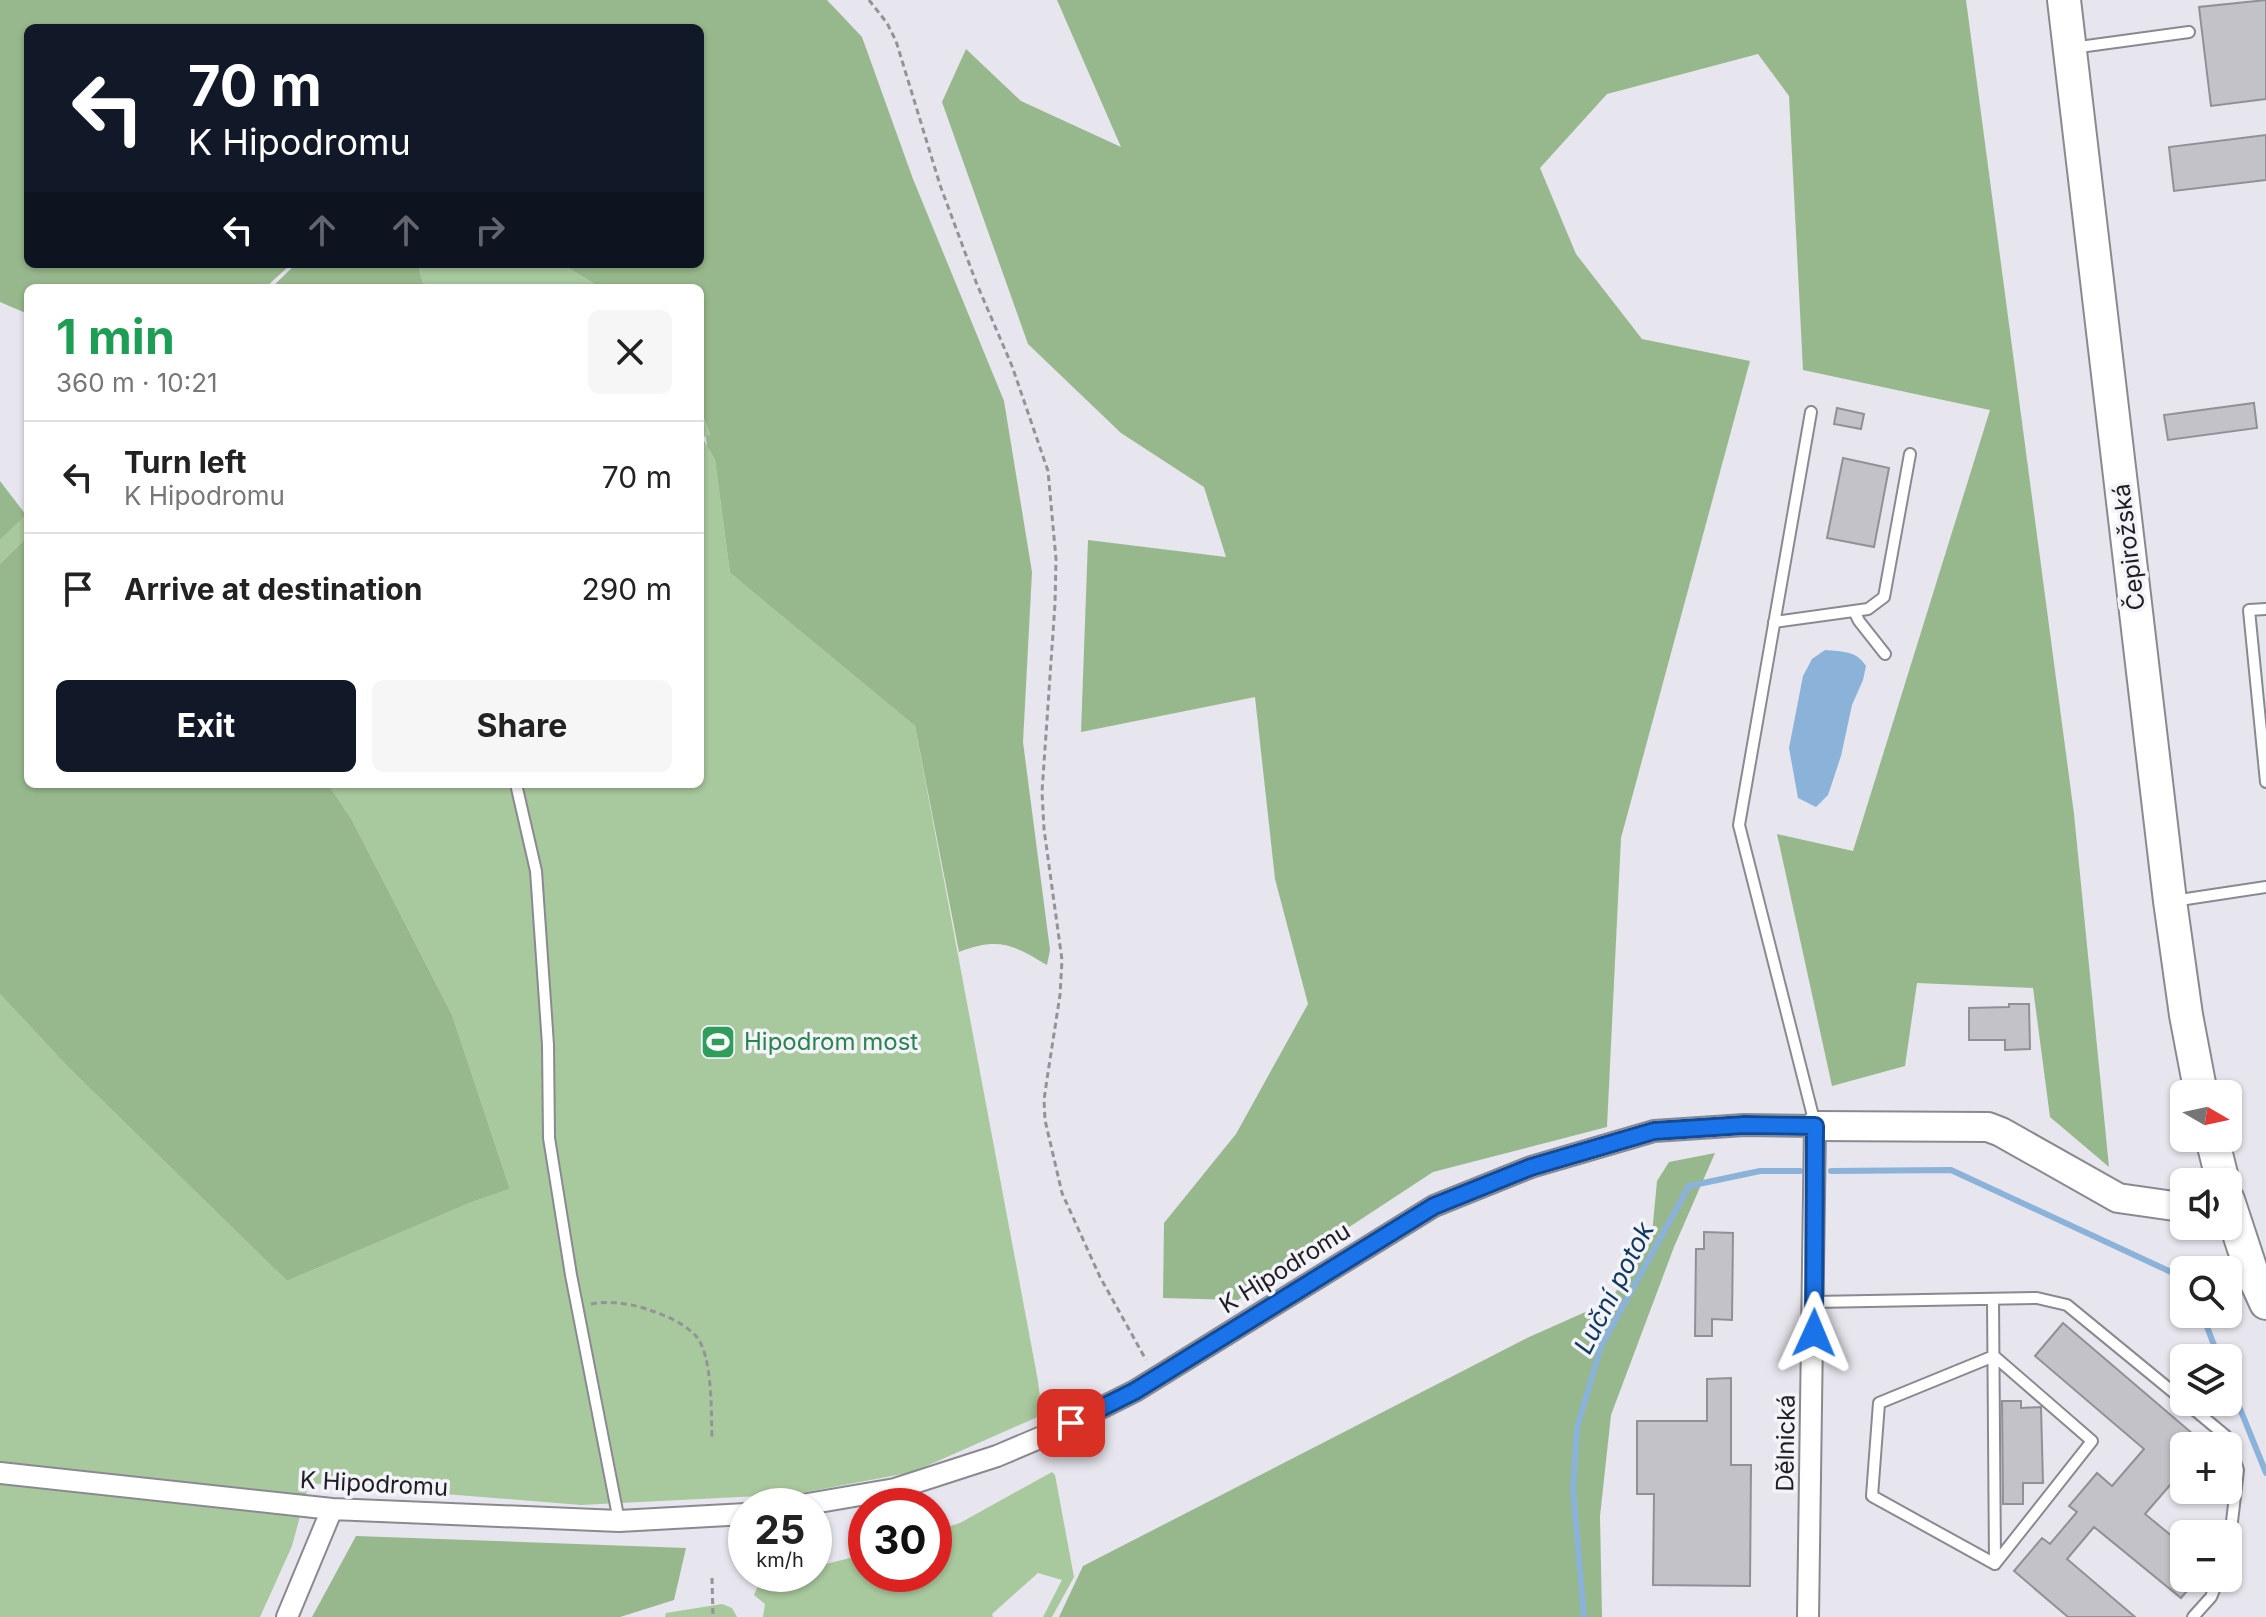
<!DOCTYPE html>
<html lang="en">
<head>
<meta charset="utf-8">
<style>
  :root { --surface:#fff; --page:#f6f6f6; --text:#222; --muted:#767676; --line:#e0e0e0; --accent:#111827 }
  body { margin:0; font-family:Inter,sans-serif; background:var(--page); color:var(--text); height:100vh; display:flex; flex-direction:column; font-size:30px; white-space:nowrap }
  * { box-sizing:border-box; margin:0 }
  p { font-size:26px; color:var(--muted) }
  .icon { flex:none; width:44px; height:44px; fill:none; stroke:currentColor; stroke-width:2; stroke-linecap:round; stroke-linejoin:round }
  .map { position:relative; flex:1; overflow:hidden }
  .drawer { position:absolute; left:24px; top:284px; width:680px; height:504px; display:flex; flex-direction:column; background:var(--surface); border-radius:12px; box-shadow:0 2px 6px #0004 }
  .drawer>* { flex:none }
  .guide { position:absolute; left:24px; top:24px; width:680px; height:244px; border-radius:12px; box-shadow:0 2px 6px #0004; background:#111827; color:#fff; overflow:hidden }
  .needle { width:52px; rotate:99deg }
  .controls { position:absolute; left:2170px; top:1080px; display:grid; gap:16px }
  .controls a { display:grid; place-items:center; width:72px; height:72px; border-radius:12px; background:var(--surface); box-shadow:0 2px 6px #0004; font-size:40px }
  .speed { position:absolute; left:728px; top:1488px; display:flex; gap:16px; font-size:40px; font-weight:700; text-align:center }
  .speed>* { display:grid; place-content:center; width:104px; height:104px; border-radius:50%; background:var(--surface); box-shadow:0 2px 6px #0004; line-height:1 }
  .speed small { font-size:20px; font-weight:400 }
  .speed .limit { border:12px solid #d22; background:#fff; color:#111 }
  .pin { position:absolute; display:grid; place-items:center; width:68px; height:68px; color:#fff; margin:-34px; border-radius:16px; box-shadow:0 4px 12px #0006 }
  .me { position:absolute; width:88px; margin:-44px; rotate:1deg; stroke-linejoin:round; filter:drop-shadow(0 0 6px #0008) }
  .turn { display:flex; align-items:center; gap:28px; height:168px; padding:0 32px; font-size:36px }
  .turn .icon { width:104px; height:104px; stroke-width:2.5 }
  .turn b { display:block; font-size:56px; line-height:68px }
  .lanes { display:flex; align-items:center; height:76px; padding:0 32px; background:#0003; justify-content:center; gap:40px; direction:ltr }
  .lanes .off { opacity:.35 }
  .round { display:grid; place-items:center; flex:none; width:84px; height:84px; border-radius:12px; background:var(--page) }
  .head { display:flex; align-items:center; justify-content:space-between; height:136px; padding:0 32px }
  h1 { font-size:48px; font-weight:700; line-height:60px; color:#1e9e55 }
  .action { display:flex; gap:16px; margin-top:auto; padding:16px 32px }
  .action a { flex:1; height:92px; border-radius:12px; background:var(--accent); color:#fff; font-size:32px; font-weight:700; line-height:92px; text-align:center }
  .action a+a { background:var(--page); color:var(--text) }
  ul { padding:0; list-style:none }
  li { display:flex; align-items:center; gap:24px; height:112px; padding:0 32px; border-top:2px solid var(--line) }
  li div { flex:1 }
  li b { display:block; font-size:30px }
  li em { font-style:normal }
  .map>svg:first-child { display:block }
  .green { fill:#a8c89d }
  .forest { fill:#97b88c }
  .water { fill:#8bb2d9 }
  .lines { fill:none; stroke-linecap:round; stroke-linejoin:round }
  .stream { stroke:#8bb2d9; stroke-width:6 }
  .building { fill:#c3c2c9; stroke:#919097; stroke-width:2 }
  .lane-casing { stroke:#8b8990; stroke-width:14 }
  .street-casing { stroke:#8b8990; stroke-width:24 }
  .secondary-casing { stroke:#8b8990; stroke-width:32 }
  .primary-casing { stroke:#8b8990; stroke-width:36 }
  .path { stroke:#949398; stroke-width:3; stroke-dasharray:6 4; stroke-linecap:butt }
  .lane { stroke:#fff; stroke-width:10 }
  .street { stroke:#fff; stroke-width:20 }
  .secondary { stroke:#fff; stroke-width:28 }
  .primary { stroke:#fff; stroke-width:32 }
  .route-casing { stroke:#114b97; stroke-width:20 }
  .route { stroke:#1a73e8; stroke-width:14 }
  .labels { text-anchor:middle; stroke-width:7; stroke-linejoin:round; paint-order:stroke }
  .street-label { font-size:24px; fill:#1f1e20; stroke:#f5f3fa }
  .leisure-label { font-size:24px; fill:#27864d; stroke:#f5f3fa; text-anchor:start }
  .water-label { font-size:26px; font-style:italic; fill:#0e3a60; stroke:#f5f3fa }
</style>
</head>
<body>
<div class="map">
<svg width="2266" height="1617" viewBox="0 0 2266 1617">
  <rect width="100%" height="100%" fill="#e7e5ed"/>
  <path class="green" d="M418,264h144l39,24h-177z
    M700,407l10,29 -8,1 13,23 15,113 185,153 123,655 4,34 -129,57 -117,22 -215,11 -272,-22 -17,63 -32,71h-260v-623l69,74 218,213 185,-79 38,-13 -58,-174 -100,-195 -24,-36h372z
    M28,513v23l-28,28v-24z
    M1052,1472l3,3 19,102 -22,40h-9l19,-37 -24,-7 -46,41 1,3h-230l2,-13 -11,-9 8,-18 17,-3h35v-7l52,-13v20h68v-43l26,-8z
    M722,1604l10,4 5,9h-72l1,-4z"/>
  <path class="forest" d="M0,0h827l35,37 51,142 91,222 28,171 -9,170 27,208 -3,15c-35,-21 -49,-28 -88,-13l-44,-226 -185,-153 -15,-113 -8,-14 -1,-10 4,-1 -10,-28v-119h-99l-39,-24h138v-236h-672v236h263l-26,24h-237v26l-28,-12z
    M1057,0h909l108,814 35,353 -59,-50 -17,-129 -116,-5 -12,83 -73,20 -55,-252 76,17 137,-441 -187,-40 -14,-274 -31,-42 -151,40 -67,74 36,86 66,85 108,22 -129,477 -14,289 -174,45 -195,128 -75,-2 1,-75 72,-89 72,-130 -33,-125 -20,-182 -174,35 7,-192 138,17 -22,-70 -83,-54 -93,-89 -86,-242 24,-53 55,52 100,46z
    M296,264h122l6,24h-153z
    M0,481l26,34 -26,25z
    M28,536v248h300l24,36 100,195 58,174 -38,13 -185,79 -218,-213 -69,-74v-430z
    M1715,1153l-41,94 -63,168 -11,101 2,101h-543l24,-51 444,-228 83,-37 42,-67 5,-53 12,-19z
    M356,1536l330,12 -12,52 -54,17h-308z"/>
  <path class="water" d="M1825,650c17,2 31,0 41,16l-3,14 -11,25 -11,51 -13,39 -12,12 -18,-9 -9,-50 14,-72 9,-17z"/>
  <g class="lines">
    <path class="stream" d="M1831,1171l120,-1 233,108
      M2202,1314l17,44
      M2228,1379l38,94
      M1584,1617l-11,-128 4,-61 24,-82 88,-160 71,-15h40"/>
  </g>
  <path class="building" d="M2266,0v99l-55,7 -12,-99z
    M2266,135v45l-92,11 -5,-44z
    M2254,403l3,25 -89,12 -4,-25z
    M1837,408l27,6 -3,15 -27,-5z
    M1843,458l46,10 -15,79 -47,-9z
    M2009,1004h20l1,45 -25,1v-10h-36v-32l40,-1z
    M1704,1232l29,1 -1,87 -20,-1v17h-17l1,-87h8z
    M2063,1323l144,123h-23v37l-7,-6 -32,37 39,32v32h14l-17,20 -87,-71 -27,32 68,58h-67l-54,-46 28,-33 8,6 27,-32 -8,-6 28,-33 15,13 32,-37 -109,-93z
    M1731,1378v87h20l-1,121 -97,-1 1,-91h-17v-73h70v-42z
    M2002,1401h19v7l20,-1 2,76h-20v21h-20z"/>
  <g class="lines">
    <g class="lane-casing">
      <path id="lane" d="M2072,48l117,-16
        M1811,412l-72,413 76,299
        M2266,609l-17,1 17,172
        M1854,611l5,10 26,33
        M1774,622l94,-13 16,-12 26,-143
        M516,784l20,87 12,174 1,93 22,137 48,246
        M2173,901l93,-14
        M1993,1299l2,265 97,-123 -98,-85 -115,47 -7,93 123,68
        M1814,1302l223,-4 30,7 117,96
        M2185,1402l41,34 12,34 -10,86
        M2193,1617l18,-20 8,-19"/>
    </g>
    <g class="street-casing">
      <path id="street" d="M0,1473l332,36 287,12 127,-7
        M796,1506l99,-17 102,-33 52,-22 86,-43 299,-185 97,-39 123,-36 90,-6 71,1 -7,491
        M287,1617l45,-108"/>
    </g>
    <g class="secondary-casing">
      <path id="secondary" d="M1815,1126l173,1 13,5 117,66 56,8 10,-3"/>
    </g>
    <g class="primary-casing">
      <path id="primary" d="M2064,0l106,901 16,114 15,79
        M2212,1138l11,44
        M2228,1200l23,70 15,33"/>
    </g>
    <path class="path" d="M869,0l18,23 9,18 44,144 36,97 36,84 36,105 8,88 -1,45 -13,188 2,37 18,131 -2,35 -13,84 -3,21 1,20 17,73 38,84 46,83
      M591,1304c19,-4 43,0 61,7 15,5 33,13 44,25 17,20 15,77 16,104
      M712,1578l1,39"/>
    <use href="#lane" class="lane"/>
    <use href="#street" class="street"/>
    <use href="#secondary" class="secondary"/>
    <use href="#primary" class="primary"/>
  </g>
  <g class="lines">
    <g class="route-casing">
      <path id="route" d="M1071,1423l64,-32 299,-185 97,-39 123,-36 90,-6 71,1 -1,207"/>
    </g>
    <use href="#route" class="route"/>
  </g>
  <defs>
    <g id="stadium-square" transform="scale(1.8)"><rect x="-9" y="-9" width="18" height="18" rx="4" fill="#2e9e5b" stroke="#f5f3fa"/><path d="M0-5a6.5 5 0 1 0 0 10a6.5 5 0 1 0 0-10ZM-3.5-1.8h7v3.6h-7Z" fill="#fff"/></g>
  </defs>
  <g fill-rule="evenodd">
    <use href="#stadium-square" x="718" y="1042"/>
  </g>
  <g class="labels">
    <g class="street-label">
      <text transform="translate(2129 547) rotate(-97)" y="8">Čepirožská</text>
      <text transform="translate(1285 1268) rotate(-32)" y="8">K Hipodromu</text>
      <text transform="translate(1786 1443) rotate(-89)" y="8">Dělnická</text>
      <text transform="translate(374 1484) rotate(3)" y="8">K Hipodromu</text>
    </g>
    <g class="leisure-label">
      <text x="744" y="1050">Hipodrom most</text>
    </g>
    <g class="water-label">
      <text transform="translate(1614 1288) rotate(-63)" y="9">Luční potok</text>
    </g>
  </g>
</svg>
<div class="controls">
<a><svg class="needle" viewBox="-14 -14 28 28"><path d="M0-13l5 13h-10z" fill="#e53935"/><path d="M0 13l5-13h-10z" fill="#767676"/></svg></a>
<a><svg class="icon" aria-label="sound" viewBox="0 0 24 24"><path d="M4 9h4l5-4v14l-5-4H4zM17 9q2 3 0 6"/></svg></a>
<a><svg class="icon" aria-label="search" viewBox="0 0 24 24"><circle cx="10" cy="10" r="6"/><path d="M15 15l6 6"/></svg></a>
<a><svg class="icon" aria-label="layers" viewBox="0 0 24 24"><path d="M12 4l9 5-9 5-9-5zM3 14l9 5 9-5"/></svg></a>
<a>+</a>
<a>−</a>
</div>
<div class="speed"><div>25<small>km/h</small></div><div class="limit">30</div></div>
<div class="pin" style="left:1071px;top:1423px;background:#d93025"><svg class="icon" aria-label="arrive" viewBox="0 0 24 24"><path d="M6 21V4h12l-3 4 3 4H6"/></svg></div>
<svg class="me" style="left:1814px;top:1333px" viewBox="-20 -20 40 40"><path d="M0-17L14 15 0 8-14 15z" fill="#1a73e8" stroke="#fff" stroke-width="4"/></svg>
<div class="guide">
<div class="turn"><svg class="icon" aria-label="left" viewBox="0 0 24 24"><path d="M17 20v-9H6M10 6l-5 5 5 5"/></svg><div><b>70 m</b>K Hipodromu</div></div>
<div class="lanes"><svg class="icon" aria-label="left" viewBox="0 0 24 24"><path d="M17 20v-9H6M10 6l-5 5 5 5"/></svg><svg class="icon off" aria-label="ahead" viewBox="0 0 24 24"><path d="M12 20V5M6 11l6-6 6 6"/></svg><svg class="icon off" aria-label="ahead" viewBox="0 0 24 24"><path d="M12 20V5M6 11l6-6 6 6"/></svg><svg class="icon off" aria-label="right" viewBox="0 0 24 24"><path d="M7 20v-9h11M14 6l5 5-5 5"/></svg></div>
</div>
<section class="drawer">
<div class="head"><div><h1>1 min</h1><p>360 m · 10:21</p></div><a class="round"><svg class="icon" aria-label="close" viewBox="0 0 24 24"><path d="M6 6l12 12M18 6L6 18"/></svg></a></div>
<ul>
<li><svg class="icon" aria-label="left" viewBox="0 0 24 24"><path d="M17 20v-9H6M10 6l-5 5 5 5"/></svg><div><b>Turn left</b><p>K Hipodromu</p></div><em>70 m</em></li>
<li><svg class="icon" aria-label="arrive" viewBox="0 0 24 24"><path d="M6 21V4h12l-3 4 3 4H6"/></svg><div><b>Arrive at destination</b></div><em>290 m</em></li>
</ul>
<div class="action"><a>Exit</a><a>Share</a></div>
</section>
</div>
</body>
</html>
